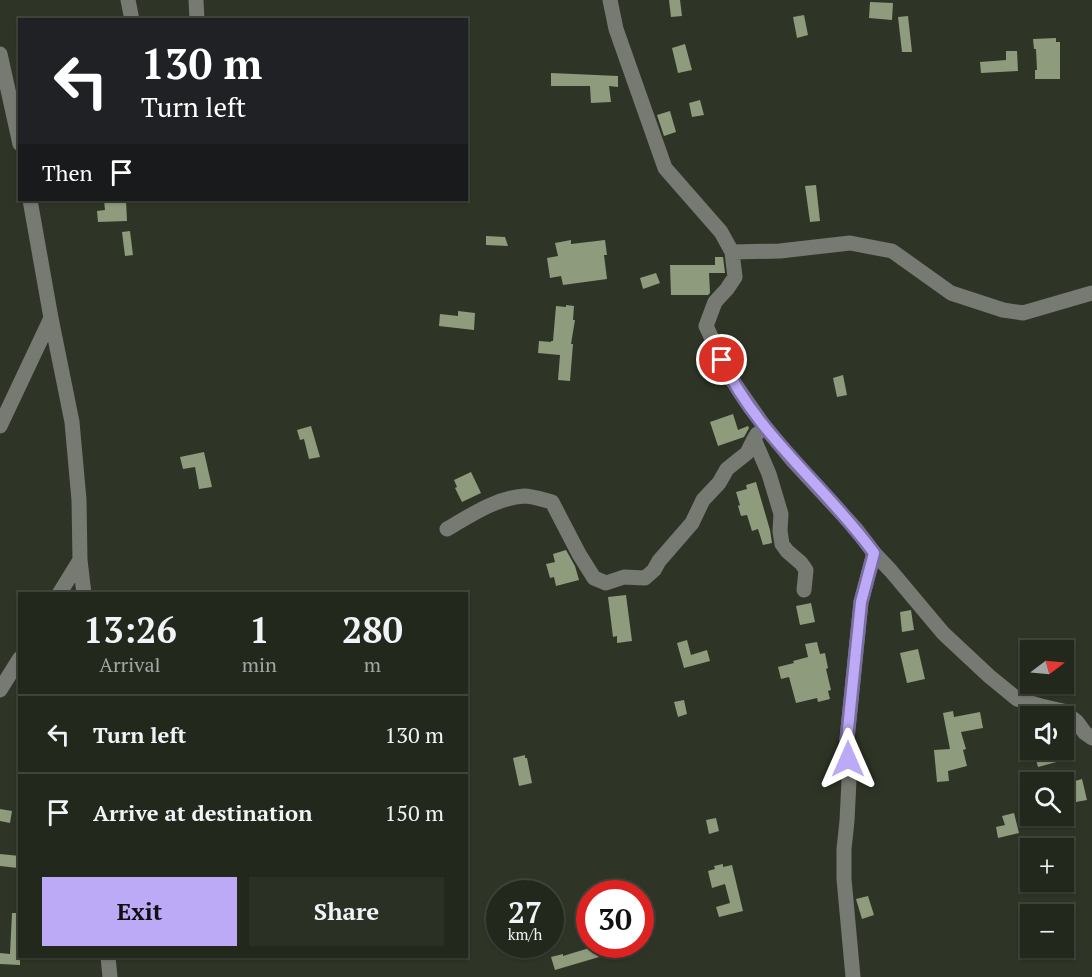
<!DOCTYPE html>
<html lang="en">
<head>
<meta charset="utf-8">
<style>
  :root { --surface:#23281c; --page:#2b3025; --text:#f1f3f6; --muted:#a3a6a3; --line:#40443b; --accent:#bcaaf6 }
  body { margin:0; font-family:"PT Serif",serif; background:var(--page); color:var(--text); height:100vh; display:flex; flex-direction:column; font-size:22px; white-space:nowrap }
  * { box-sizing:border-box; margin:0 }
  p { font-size:20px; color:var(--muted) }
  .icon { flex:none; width:33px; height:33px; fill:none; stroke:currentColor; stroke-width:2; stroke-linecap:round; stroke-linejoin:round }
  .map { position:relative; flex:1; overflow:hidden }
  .details { position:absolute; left:18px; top:592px; width:450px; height:366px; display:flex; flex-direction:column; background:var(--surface); border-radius:0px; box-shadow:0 2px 4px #0004,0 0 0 2px var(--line) }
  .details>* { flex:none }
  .top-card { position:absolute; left:18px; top:18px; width:450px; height:183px; border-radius:0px; box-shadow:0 2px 4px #0004,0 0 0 2px var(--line); background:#202124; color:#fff; overflow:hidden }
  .needle { width:39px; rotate:74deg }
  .buttons { position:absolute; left:1020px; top:640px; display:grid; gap:12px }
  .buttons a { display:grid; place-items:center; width:54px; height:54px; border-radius:0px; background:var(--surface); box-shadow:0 2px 4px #0004,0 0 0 2px var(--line); font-size:30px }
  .speed { position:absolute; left:486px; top:880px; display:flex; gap:12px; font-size:30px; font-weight:700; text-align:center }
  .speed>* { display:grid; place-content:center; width:78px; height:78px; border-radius:50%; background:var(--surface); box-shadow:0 2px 4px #0004,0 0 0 2px var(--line); line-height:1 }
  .speed small { font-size:15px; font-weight:400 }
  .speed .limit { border:9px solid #d22; background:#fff; color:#111 }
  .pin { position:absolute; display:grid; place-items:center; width:51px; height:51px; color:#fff; margin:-26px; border:3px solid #fff; border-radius:50%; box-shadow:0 2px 6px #0007 }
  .me { position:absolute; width:66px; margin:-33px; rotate:0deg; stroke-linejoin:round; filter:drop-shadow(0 0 4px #0008) }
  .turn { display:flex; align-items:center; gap:21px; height:126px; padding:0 24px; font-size:27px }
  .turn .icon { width:78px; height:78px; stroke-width:2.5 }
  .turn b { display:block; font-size:42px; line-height:51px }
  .then { display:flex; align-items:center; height:57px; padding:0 24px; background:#0003; gap:12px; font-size:22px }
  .eta { display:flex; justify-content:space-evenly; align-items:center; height:102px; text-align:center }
  .eta b { font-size:36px; font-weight:700; line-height:42px }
  .action { display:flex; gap:12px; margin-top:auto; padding:12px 24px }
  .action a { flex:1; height:69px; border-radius:0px; background:var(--accent); color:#111; font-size:24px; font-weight:700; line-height:69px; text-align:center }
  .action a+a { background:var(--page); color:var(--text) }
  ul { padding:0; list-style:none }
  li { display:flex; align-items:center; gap:18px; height:78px; padding:0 24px; border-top:2px solid var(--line) }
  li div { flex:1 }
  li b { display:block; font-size:22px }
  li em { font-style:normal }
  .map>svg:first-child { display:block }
  .building { fill:#8e9b7c }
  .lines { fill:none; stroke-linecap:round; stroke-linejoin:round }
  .minor { stroke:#767a72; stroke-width:15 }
  .route-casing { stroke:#7a6ea0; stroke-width:15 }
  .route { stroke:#bcaaf6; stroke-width:10 }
</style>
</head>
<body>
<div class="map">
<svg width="1092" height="977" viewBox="0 0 1092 977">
  <rect width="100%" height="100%" fill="#2f3526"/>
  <path class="building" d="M669,0h11l2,16 -11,1z
    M870,2l23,1 -1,17 -23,-2z
    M804,15l4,20 -11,3 -4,-21z
    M908,16l4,36h-10l-4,-35z
    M1056,38v4h4v37h-25v-9h2l-1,-21h-2l-1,-10z
    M685,44l7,26 -14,3 -6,-25z
    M1006,51h11l1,20 -37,2 -1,-11 26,-2z
    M551,73l67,3v11l-9,-1 2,16 -20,1 -1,-17h-39z
    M700,100l4,15 -12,2 -3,-14z
    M670,111l6,21 -12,4 -7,-21z
    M816,185l4,36 -10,1 -5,-36z
    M104,200h22l1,21 -29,1 -1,-11 8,-1z
    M130,231l3,24 -8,1 -3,-24z
    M486,236l19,1 3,9 -22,-1z
    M571,240v4l34,-4 2,15h-3l3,24 -44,6 -2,-9 -11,2 -3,-20 11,-2 -3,-13z
    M715,257h8l2,16h-16l1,20 -2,2h-37l-1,-30h45z
    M656,273l4,10 -17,6 -3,-11z
    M566,305l8,1 -1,14h2l-4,24h2l-3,37 -12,-1 2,-25 -22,-2 1,-12 12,1v-1h2l3,-35 10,1z
    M458,311l17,2 -1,17 -35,-4 1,-12 18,2z
    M843,375l4,20 -10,2 -4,-19z
    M733,414l5,16 10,-4 1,2 -5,9 -26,9 -8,-24z
    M311,426l9,31 -11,2 -5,-20 -4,1 -3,-10z
    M204,452l8,35 -13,2 -4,-22 -12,2 -3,-12z
    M471,472l10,21 -19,9 -7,-14 2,-1 -3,-7z
    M756,482l14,48 2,13 -9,2 -5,-16 -6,2 -5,-16 -6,1 -3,-10 2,-1 -4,-13 11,-3 -1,-4z
    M566,550l9,16 4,14 -23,6 -2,-9 -4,1 -4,-14 9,-2 -2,-8z
    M626,595l6,46 -15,2v-7l-4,1 -5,-40z
    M811,603l4,19 -15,3 -4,-19z
    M911,610l3,20 -12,2 -2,-20z
    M687,640l4,15 16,-5 3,11 -26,7 -7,-25z
    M817,642l3,12 5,-1 3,15 -2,1 5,21 -3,1 2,8 -12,3 -1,-4 -21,5 -7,-26 -8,2 -3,-12 16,-4 -1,-2 15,-4 -3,-13z
    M918,649l7,30 -18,4 -7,-30z
    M684,700l3,14 -9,3 -4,-15z
    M953,711l1,6 26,-5 3,16 -22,4 5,17 -3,1 4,16 -19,5 1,10 -12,1 -3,-32 16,-1 -7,-36z
    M1064,724l3,3 8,30 -37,10 -3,-11 23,-6h6z
    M525,755v3h2l5,25 -13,3 -6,-28z
    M1082,779l5,21 -11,2 -5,-20z
    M0,809l12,2 -2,12 -10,-2z
    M1014,813l5,20 -21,5 -2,-11 9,-2 -3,-9z
    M716,818l3,13 -10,3 -3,-14z
    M0,854l20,2 -2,12 -18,-2z
    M723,864v3l9,-2 11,46 -24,6 -3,-10 14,-4 -5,-19 -13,4 -4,-17 7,-2 -1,-3z
    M868,896l6,19 -12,4 -6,-20z
    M12,913h8v52l-20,-1v-11l10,1z
    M596,946l3,11 -44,13 -4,-13 12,-3v2z"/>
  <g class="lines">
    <path class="minor" d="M128,0l4,20
      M196,0l1,20
      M610,0l6,29 49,139 56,64 11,20 3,25 -8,12 -12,13 -9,24 24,51 32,46 31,38 63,68 18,24 17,18 52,62 46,43 28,23 24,7 22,5 14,11 8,11 7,5
      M0,54l20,90
      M30,200l21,118 21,104 7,78 1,60 4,34
      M732,252l48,-1 70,-8 42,8 59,42 52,17 20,3 69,-20
      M0,426l51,-108
      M757,434l-3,5 15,35 12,40 -1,17 2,13 5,7 14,12 5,7 -2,20
      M447,529c24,-14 49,-31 77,-33 9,0 20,4 28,6l27,52 15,24 12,5 18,-6 21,1 9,-8 5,-9 33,-38 11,-23 16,-17 8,-14 20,-16 7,-14
      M59,594l21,-34
      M0,690l20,-32
      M108,957l2,20
      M853,977l-9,-98v-30l3,-28 2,-41 -2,-41 14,-137 13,-49"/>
  </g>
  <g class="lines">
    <g class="route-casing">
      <path id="route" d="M722,360c35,75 104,127 152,193l-13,49 -14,137 1,20"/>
    </g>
    <use href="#route" class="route"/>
  </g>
</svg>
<div class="buttons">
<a><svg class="needle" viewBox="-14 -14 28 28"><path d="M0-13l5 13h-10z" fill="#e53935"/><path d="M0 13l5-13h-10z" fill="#a3a6a3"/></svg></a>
<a><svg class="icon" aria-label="sound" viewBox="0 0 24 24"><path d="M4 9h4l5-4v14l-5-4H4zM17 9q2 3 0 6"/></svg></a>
<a><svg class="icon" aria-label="search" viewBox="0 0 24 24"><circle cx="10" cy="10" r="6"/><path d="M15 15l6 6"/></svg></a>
<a>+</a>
<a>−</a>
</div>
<div class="speed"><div>27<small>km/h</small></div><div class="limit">30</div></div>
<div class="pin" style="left:722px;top:360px;background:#d93025"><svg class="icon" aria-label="arrive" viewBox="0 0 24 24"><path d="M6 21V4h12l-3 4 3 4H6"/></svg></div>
<svg class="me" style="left:848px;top:759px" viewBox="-20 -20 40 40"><path d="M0-17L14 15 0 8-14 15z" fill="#bcaaf6" stroke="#fff" stroke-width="4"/></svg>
<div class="top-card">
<div class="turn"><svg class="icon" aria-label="left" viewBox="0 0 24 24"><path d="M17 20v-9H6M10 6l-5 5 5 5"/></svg><div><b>130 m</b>Turn left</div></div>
<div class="then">Then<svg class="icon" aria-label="arrive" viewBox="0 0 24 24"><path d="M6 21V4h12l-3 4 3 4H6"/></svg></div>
</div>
<section class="details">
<div class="eta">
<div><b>13:26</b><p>Arrival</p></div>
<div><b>1</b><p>min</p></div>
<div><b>280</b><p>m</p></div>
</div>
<ul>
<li><svg class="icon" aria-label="left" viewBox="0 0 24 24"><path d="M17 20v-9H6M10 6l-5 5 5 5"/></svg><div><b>Turn left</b></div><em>130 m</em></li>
<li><svg class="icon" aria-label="arrive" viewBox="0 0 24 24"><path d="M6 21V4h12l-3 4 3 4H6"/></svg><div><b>Arrive at destination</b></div><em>150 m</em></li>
</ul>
<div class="action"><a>Exit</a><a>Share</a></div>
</section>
</div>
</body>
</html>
